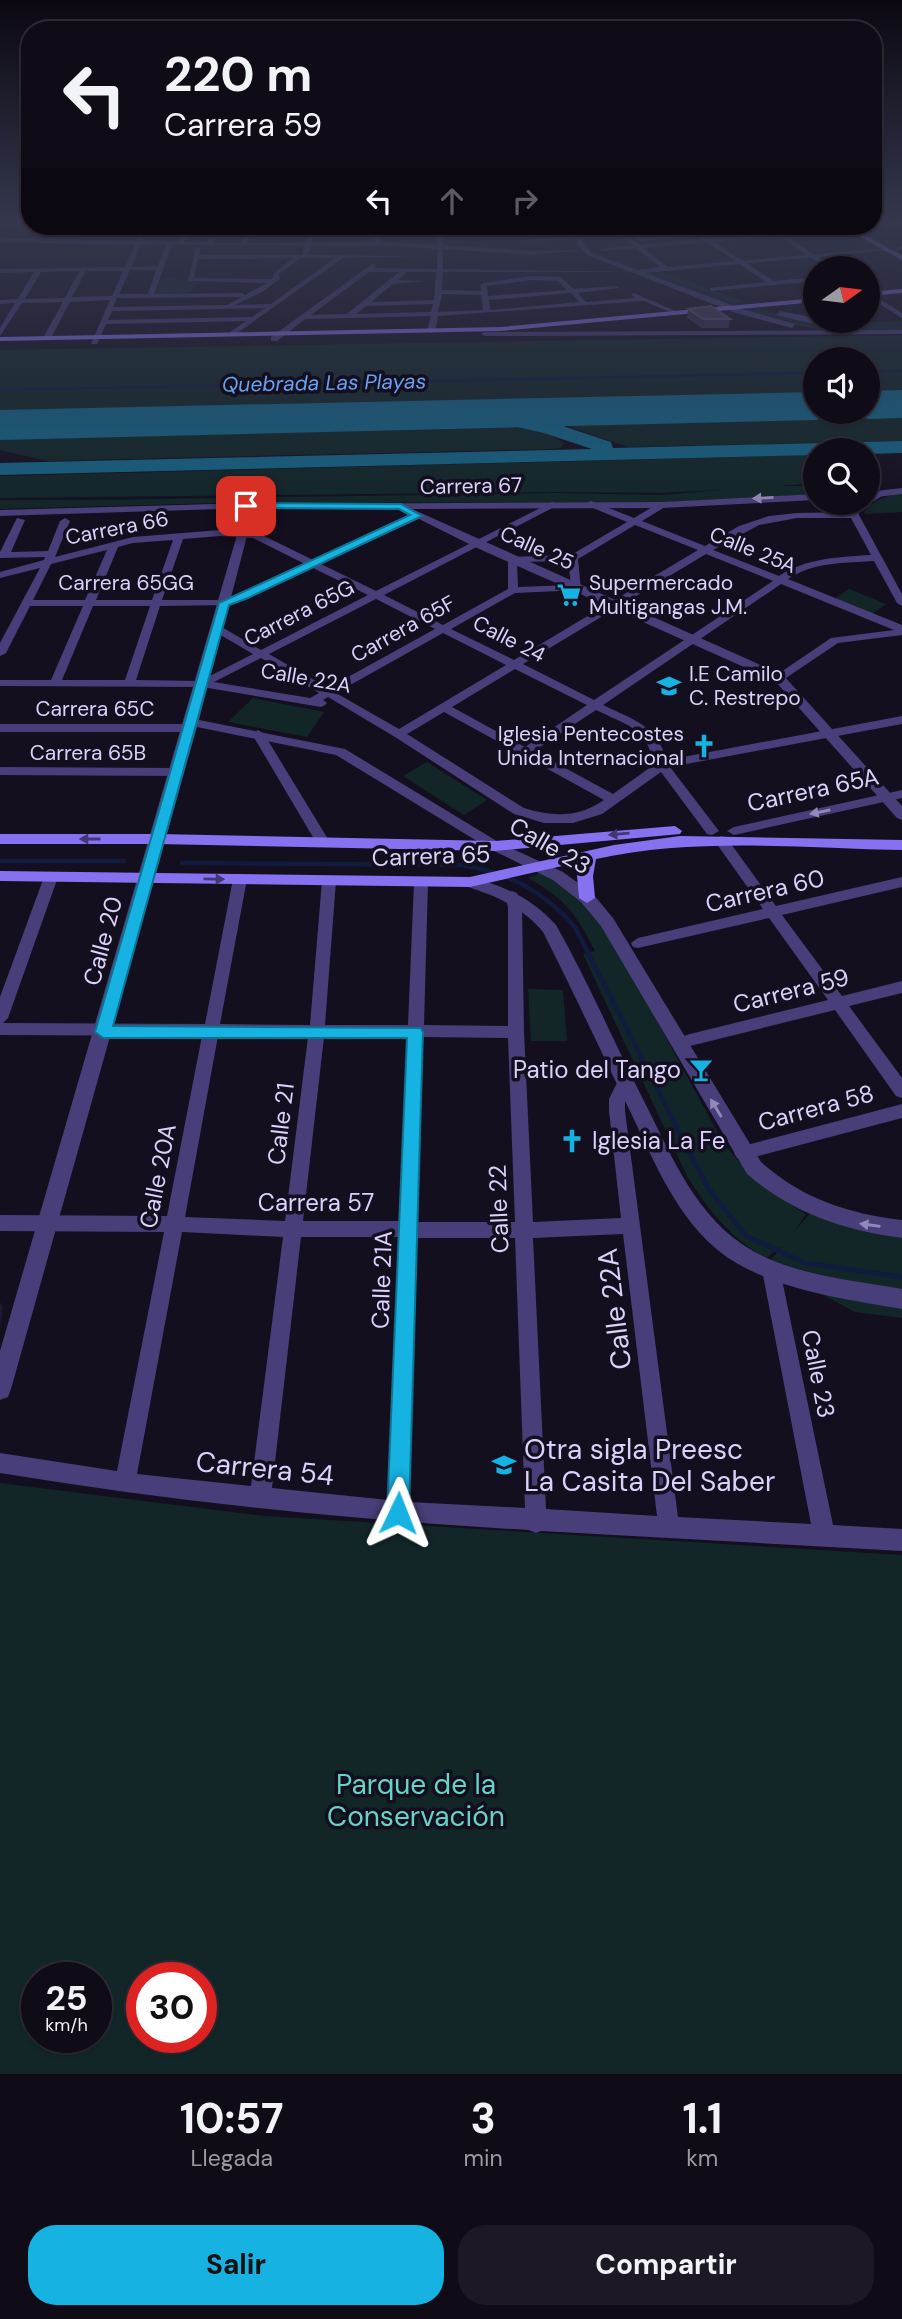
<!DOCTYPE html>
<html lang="es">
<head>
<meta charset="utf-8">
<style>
  :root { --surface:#0f0b17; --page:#1d1924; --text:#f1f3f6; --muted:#9b9ba1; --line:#2f2b36; --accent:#16b2e1 }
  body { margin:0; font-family:"DM Sans",sans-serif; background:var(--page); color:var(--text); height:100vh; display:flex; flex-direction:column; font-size:26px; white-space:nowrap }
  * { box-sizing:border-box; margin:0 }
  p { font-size:23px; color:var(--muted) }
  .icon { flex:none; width:38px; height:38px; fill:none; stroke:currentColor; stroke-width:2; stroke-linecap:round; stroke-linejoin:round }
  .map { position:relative; height:2074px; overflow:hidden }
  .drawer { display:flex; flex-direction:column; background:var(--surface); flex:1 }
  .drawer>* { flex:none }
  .hud { position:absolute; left:21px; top:21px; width:861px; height:214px; border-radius:28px; box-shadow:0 2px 5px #0004,0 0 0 2px var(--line); background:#0f0b17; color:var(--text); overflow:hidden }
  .needle { width:46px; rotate:76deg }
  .buttons { position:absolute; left:803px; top:256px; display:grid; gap:14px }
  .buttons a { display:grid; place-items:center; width:77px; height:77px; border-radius:50%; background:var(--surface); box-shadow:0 2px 5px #0004,0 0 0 2px var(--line); font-size:35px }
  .speed { position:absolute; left:21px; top:1962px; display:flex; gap:14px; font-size:35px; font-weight:700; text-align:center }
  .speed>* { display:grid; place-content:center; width:91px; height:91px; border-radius:50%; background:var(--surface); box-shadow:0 2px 5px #0004,0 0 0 2px var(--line); line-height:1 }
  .speed small { font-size:18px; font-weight:400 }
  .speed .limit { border:10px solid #d22; background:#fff; color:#111 }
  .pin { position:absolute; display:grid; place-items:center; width:60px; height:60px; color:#fff; margin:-30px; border-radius:14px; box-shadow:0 4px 10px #0006 }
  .me { position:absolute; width:77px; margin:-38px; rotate:2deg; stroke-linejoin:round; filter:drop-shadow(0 0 5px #0008) }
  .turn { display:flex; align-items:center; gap:24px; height:147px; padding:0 28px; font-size:32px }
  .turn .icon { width:91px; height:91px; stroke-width:2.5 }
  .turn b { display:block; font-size:49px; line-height:60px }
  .lanes { display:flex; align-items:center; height:66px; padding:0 28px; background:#0003; justify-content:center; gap:35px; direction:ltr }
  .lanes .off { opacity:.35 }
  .eta { display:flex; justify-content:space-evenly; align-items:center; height:119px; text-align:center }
  .eta b { font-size:42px; font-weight:700; line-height:49px }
  .button { display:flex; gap:14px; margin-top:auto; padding:14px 28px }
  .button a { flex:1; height:80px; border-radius:28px; background:var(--accent); color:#111; font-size:28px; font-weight:700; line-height:80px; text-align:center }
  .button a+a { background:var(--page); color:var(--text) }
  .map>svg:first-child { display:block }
  .green { fill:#122628; fill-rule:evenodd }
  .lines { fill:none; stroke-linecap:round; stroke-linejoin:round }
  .stream-far3 { stroke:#101b3d; stroke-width:2 }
  .stream-far2 { stroke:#101b3d; stroke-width:2.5 }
  .stream-far1 { stroke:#101b3d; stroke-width:4.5 }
  .stream { stroke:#101b3d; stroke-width:5 }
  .taxiway { fill:#156080; fill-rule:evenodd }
  .runway { fill:#156080; fill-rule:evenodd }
  .minor { fill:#483e79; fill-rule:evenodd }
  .tertiary { fill:#483e79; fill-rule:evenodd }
  .secondary { fill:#8672f1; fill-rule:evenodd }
  .wall { fill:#352a4b }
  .shaded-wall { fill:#201732 }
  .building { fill:#463c5e; stroke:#5e5376; stroke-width:2 }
  .oneway { fill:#9288ba }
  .oneway2 { fill:#423773 }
  .route { fill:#16b2e1; stroke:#0e7492; stroke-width:2 }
  .labels { text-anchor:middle; stroke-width:7; stroke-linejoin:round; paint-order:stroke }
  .far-water-label { font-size:21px; font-style:italic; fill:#69a0f0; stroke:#140f1f }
  .far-street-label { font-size:21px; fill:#dbd1fa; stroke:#140f1f }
  .far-poi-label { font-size:21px; fill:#dbd1fa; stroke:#140f1f; text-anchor:start }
  .street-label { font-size:24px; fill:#dbd1fa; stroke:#140f1f }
  .poi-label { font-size:24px; fill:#dbd1fa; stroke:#140f1f; text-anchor:end }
  .near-street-label { font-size:28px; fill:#dbd1fa; stroke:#140f1f }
  .near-poi-label { font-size:28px; fill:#dbd1fa; stroke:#140f1f; text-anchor:start }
  .near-park-label { font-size:28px; fill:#65d3c6; stroke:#140f1f }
</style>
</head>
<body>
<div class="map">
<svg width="902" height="2074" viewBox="0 0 902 2074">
  <rect width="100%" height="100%" fill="#140f1f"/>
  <path class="green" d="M659,271l87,31 -19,2 -83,-30z
    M170,277l28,6 -10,12 -37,-1 4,-13z
    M762,309c47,16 91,14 140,12v9l-71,1 -38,-6 -48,-14z
    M902,335v59l-34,1v-36h-52l-1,37 -815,18v-64z
    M902,413v28l-274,6 -69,-24z
    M495,423l56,12 13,8 -3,5 -10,1 -503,12 -48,-11v-16z
    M815,455v4l-6,2 -3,5 9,11v6l-34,3h34v8l-163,9 -394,-1 -258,7v-9h95l458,-7 112,2 54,-5 -61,3 -105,-1 -553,6v-22z
    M902,493v19l-38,2c6,-14 23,-18 38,-21z
    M849,589l37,15 -14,10 -38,-15z
    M253,698l71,14 -17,25 -79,-15z
    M427,762l60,38 -23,15 -61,-39z
    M546,870l55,49 123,225c24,30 49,50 82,70l-12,18 19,-22 89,17v91l-47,-6 -88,-47 15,-19 -17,13c-36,-24 -56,-47 -78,-83l-104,-222 12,-3c-19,-38 -31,-53 -67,-73z
    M528,989l35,1 4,51h-36z
    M0,1483l264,33 638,39v519h-902zM37,1978h59v59h-59zM142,1978h59v59h-59z"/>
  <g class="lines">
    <path class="stream-far3" d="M589,226l-3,17 7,9 174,64 49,9h86"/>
    <path class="stream-far2" d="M868,372l34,-1
      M0,390l816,-17"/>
    <path class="stream-far1" d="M0,861h124
      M182,863l280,2c47,8 82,26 113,62l97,191"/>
    <path class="stream" d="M671,1116l37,72 38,48 59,27 97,14"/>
    <path class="taxiway" d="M487,408l73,17 51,17 2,6 289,-7v12l-34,1v-4h-52v5l-816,20v-12l592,-14 -45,-15 -67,-16 -3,-4 3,-4z"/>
    <path class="runway" d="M902,390v28l-34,1 -17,-4 -2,-4h19v-20z
      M816,392v19h20l-3,5 -17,4 -816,20v-30z"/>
    <path class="minor" d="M902,222v3l-29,2 -2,-1 2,-3z
      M133,226h6l4,15 35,1 9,-16h6l-9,16h23l8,-16h6l-8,17h28l7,-17h6l-7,17h58l5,-17h6l-5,17 63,-1 2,-16h6l-2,16 57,3 1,-19h6l-1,19 88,6 55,-1 -55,5 -88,-6v20l195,3h-195l-1,18 39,1 -1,-6 3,-2 49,-7 28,1 14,12 42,-3 3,2 -41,5 8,9 49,-4 -4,-3 3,-2 46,20 -5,1 -32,-13 -205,15 -3,15 -4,2 -4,-2 4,-15 -126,3 -28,22h-6v-4l101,-73 5,1 -3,3 63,1v-20l-43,-3h-84l-2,9 112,1 -77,2 -110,78 -3,-4 16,-11 -140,3 -9,20h-6l19,-44 -40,2 -19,36 -4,2 -4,-2 20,-36 -41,1 -22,33v-8l15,-25 -15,1v-4l18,-1 16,-27 -34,1v-4l125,-2 10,-22 -135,-3v-4l137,3zM141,245h25l-8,21 -27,1zM172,245l132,1 -2,9h-103l2,-7 -5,-1 -8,34 79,2 -22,12 -3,-2 -88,1zM293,258l-19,15 -2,6 -78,-1 4,-19zM301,258h34l-64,46 -36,1 27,-13 18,-13 -1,-5zM130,270h26l-8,24h-29zM79,271l-14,27 -40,1 16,-27zM86,271h37l-11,25 -40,1zM369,272h30l-52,42 -36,1zM407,272h29l-2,28 -63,2 22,-18 32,-3 -27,-1zM532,280l26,1 9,9 -79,6 -1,-10zM571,293l8,9 -89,8 -1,-10zM442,294l39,1 2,15 -45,2zM241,297l-13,8 -115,2 4,-9zM433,304l-2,8 -75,2 10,-8zM265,308l-13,9 -144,3 4,-9z
      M547,226h37l-74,3z
      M684,226h7l19,12 141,-9 -65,7 49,32h-8l-48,-32 -65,6 60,39 42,-4v4l-104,10 -2,-3 56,-6 -59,-40 -104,9 -3,-2 102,-10z
      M579,236l2,3 -61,3 3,-2z
      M902,246v4l-7,-1 1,-1z
      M868,292l34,21v5l-34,-21z
      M857,320h7l2,2 -4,2z
      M877,492l8,2 -14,9h-6l3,-1v-5z
      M552,502l8,2 -176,91 59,30 65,-36v-32l63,-2 56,-33 -39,-16v-4l3,-1 43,17 25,-15h6v4l-23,14 63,25 34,-20 30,-10 28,-3 52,-1 -2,-10h10l2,13 43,79v12l-5,-3 -23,-42c-30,2 -61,1 -86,18l114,46v10l-64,8 -55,37h-8v-4l56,-38 63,-8 -113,-46 -178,121c31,15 53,20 64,55l235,-44v8l-232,43 49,64 -7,4 -5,-1 -46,-62 -59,42 -29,9h-29l-30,-9 -119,-77 -67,-40 -5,3 4,3 -2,2 -4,2 -119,-20 -202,-1v-6h51l32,-74h-53l-24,47 -6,3v-13l40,-75 -40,10v-6l44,-12 1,-3 -45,1v-6l17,-34 8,2 -14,32 37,-1 12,-30 5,-3 5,3 -15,36 78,-20 87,-7 38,3 55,27 102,-46h6v4l-100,46 55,27zM797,518h54l20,37c-32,2 -65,3 -92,21l-66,-26 46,-25zM635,525l63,25 -184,110 -63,-31 64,-36 66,-3 -3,-31zM220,536l33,2 52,26 -82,36h-61l21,-61zM173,540l-21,60h-56l22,-53 15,-4zM107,550l-22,50h-52l18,-36zM706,554l67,27 -179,119 -71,-36zM568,561l3,24 -53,2 -1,-25zM313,568l55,27 -107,55 -41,-24h-8v4l41,24 -53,27 -64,-1 24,-74 68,-1zM376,599l59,30 -107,59 -59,-34zM93,606h57l-25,74h-63zM443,633l63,32 -107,64 -63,-36zM261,658l58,35 -9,5 -96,-16zM515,669l72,36 -62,42 -73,-40zM596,710c32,16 48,16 59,54l-42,30 -79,-43zM444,712l160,88c-26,18 -51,17 -80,8l-117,-74z
      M250,503l3,1v4l-253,8v-6z
      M0,724h189l6,4 -6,4h-189z
      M258,730l6,4 67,110 -2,3h-10l-2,-3 -65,-110z
      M0,767l177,1 6,4 -6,4 -177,-1z
      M902,790v8l-168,37 -7,-4 7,-4z
      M721,836l5,1 50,69 126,-29v10l-120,28 60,81 60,-15v12l-53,13 53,72v20l-6,-2 -61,-86 -145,36 -6,-2 -2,-4 2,-4 6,-2 138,-34 -59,-82 -131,30 -5,-1 -2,-4 7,-5 125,-29 -49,-69z
      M51,872l7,5 -50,141 -5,5 202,1 28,-145 7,-5 7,5 -27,145 90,1 12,-144 7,-5 7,5 -11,144h83l6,-143 7,-5 7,5 -4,143 84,1v-119l-3,-11 7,-5 5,2 5,14 2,125 9,190 88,-4 -12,-107v-12l10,-20h12l2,5 -8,15v12l53,406 133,7 -49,-254 2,-6 7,-2 7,2 2,6 53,255 69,4v22l-361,-20 -5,2 -7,-3c-177,-10 -353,-28 -529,-57v-20l117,18 47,-239 -164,-1v-16l167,1 35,-180 -202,-1v-38l44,-120zM218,1036l90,1 -23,184 -100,-4zM324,1037h83l-7,184h-97zM423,1037l85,1 7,184h-97zM182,1232l101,5 -32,249 -114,-12zM623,1234l34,282 -111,-7 -13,-271zM301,1237h98l-11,263 -116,-12zM417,1238h98l10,270 -116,-6z
      M902,1104v14l-159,42 -6,-2 -3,-5 3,-5 6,-2z"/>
    <path class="tertiary" d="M578,226h6l-1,16 8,11 47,17 22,-3 -52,-41h7l53,41 219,-19 3,2 -245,23 97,36 53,15 -3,4 -56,-15 -149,-58 -9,-10z
      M780,311l36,7v2l27,2c-18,8 -47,-3 -66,-7z
      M902,330v4l-417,2 -4,-2 4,-2z
      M902,488v6l-34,4v-6z
      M816,494v6l-154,8 -250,1 371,166 119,131v14l-5,-2 -122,-137 -300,-134 -76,-38h-145l-55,211 146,29 155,94 63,29 30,22 20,24 148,244c42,37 86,51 141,58v18c-59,-8 -110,-25 -155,-64l-146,-248 -20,-24 -28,-22 -63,-31 -154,-94 -139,-28 -186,662 -3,8 -8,3v-49l246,-847 416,-2z
      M470,877c34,9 62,21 86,48 33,58 60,122 91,182 26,52 51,113 106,144 45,25 99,29 149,38v20c-56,-10 -114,-17 -164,-45 -58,-33 -83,-102 -111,-159 -28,-58 -55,-116 -84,-173 -22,-26 -47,-36 -78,-46l-3,-4 3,-4z"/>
    <path class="secondary" d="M840,226h7l55,29v5z
      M902,289v4l-34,3v-4z
      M816,298v4l-315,29 -501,10v-4l501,-10z
      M675,826l7,5 -2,3 -185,17 -337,-7h-158v-10h158l337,7z
      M680,836l222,4v10c-101,-2 -207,-13 -306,9l-3,17 2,22 -8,5 -8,-5 -2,-22 3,-14 -110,25 -470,-6v-10l470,6 144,-32z"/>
  </g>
  <path class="wall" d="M619,226h65l11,8v3l-54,5z
    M688,309l42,10 -1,9h-27l-15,-10z"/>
  <path class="shaded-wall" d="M695,234v3l-54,5v-2z
    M0,1302l3,5 -3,20z"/>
  <path class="building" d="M623,226h61l11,8 -54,6z
    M711,306l19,13h-27l-15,-10z"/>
  <defs><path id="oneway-solid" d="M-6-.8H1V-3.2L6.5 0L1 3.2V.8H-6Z" transform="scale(1.75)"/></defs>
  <g class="oneway">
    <use href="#oneway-solid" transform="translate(763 498) rotate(177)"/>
    <use href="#oneway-solid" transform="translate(820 812) rotate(168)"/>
    <use href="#oneway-solid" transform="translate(716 1108) rotate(-121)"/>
    <use href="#oneway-solid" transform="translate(870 1225) rotate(-172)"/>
  </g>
  <g class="oneway2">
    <use href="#oneway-solid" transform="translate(619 834) rotate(175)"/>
    <use href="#oneway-solid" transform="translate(90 839) rotate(180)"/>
    <use href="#oneway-solid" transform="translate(214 879) rotate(1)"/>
  </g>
  <linearGradient id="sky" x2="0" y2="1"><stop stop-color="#0b0811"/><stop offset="0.43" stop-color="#34374d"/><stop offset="1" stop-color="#34374d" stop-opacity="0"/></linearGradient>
  <rect width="902" height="512" fill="url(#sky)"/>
  <path class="route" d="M246,503l155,1 21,12 -174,82 -19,7 -116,421 308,2 2,4 -14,481 -4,7 -7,3 -8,-3 -3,-7 20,-475h-304l-8,-6 124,-429 191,-88 -11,-6 -157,-1 -1,-2z"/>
  <defs>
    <g id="supermarket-bare" transform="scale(1.89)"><path d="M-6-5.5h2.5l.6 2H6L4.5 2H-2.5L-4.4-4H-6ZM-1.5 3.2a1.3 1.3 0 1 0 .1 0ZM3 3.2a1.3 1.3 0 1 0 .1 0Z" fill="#16b2e1" stroke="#140f1f" stroke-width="2.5" paint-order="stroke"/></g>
    <g id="school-bare" transform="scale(1.89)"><path d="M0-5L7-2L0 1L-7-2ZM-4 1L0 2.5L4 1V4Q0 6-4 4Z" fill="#16b2e1" stroke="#140f1f" stroke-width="2.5" paint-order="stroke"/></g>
    <g id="church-bare" transform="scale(1.89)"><path d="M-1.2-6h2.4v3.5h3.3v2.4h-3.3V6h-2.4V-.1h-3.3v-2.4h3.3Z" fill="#16b2e1" stroke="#140f1f" stroke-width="2.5" paint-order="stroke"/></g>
    <g id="bar-bare" transform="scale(1.89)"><path d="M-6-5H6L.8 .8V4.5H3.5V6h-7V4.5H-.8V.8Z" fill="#16b2e1" stroke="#140f1f" stroke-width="2.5" paint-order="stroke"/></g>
  </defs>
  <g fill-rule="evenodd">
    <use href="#supermarket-bare" x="569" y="595"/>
    <use href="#school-bare" x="669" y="686"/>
    <use href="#church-bare" x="704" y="746"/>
    <use href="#bar-bare" x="701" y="1070"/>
    <use href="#church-bare" x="572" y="1141"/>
    <use href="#school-bare" x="504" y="1465"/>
  </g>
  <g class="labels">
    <g class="far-water-label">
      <text transform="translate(324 383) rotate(-1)" y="7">Quebrada Las Playas</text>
    </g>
    <g class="far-street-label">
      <text transform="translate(471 486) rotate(-1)" y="7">Carrera 67</text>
      <text transform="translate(117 528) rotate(-11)" y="7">Carrera 66</text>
      <text transform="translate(537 548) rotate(24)" y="7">Calle 25</text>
      <text transform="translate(753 550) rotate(22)" y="7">Calle 25A</text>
      <text x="126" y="590">Carrera 65GG</text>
      <text transform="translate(299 613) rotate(-27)" y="7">Carrera 65G</text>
      <text transform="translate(403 629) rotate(-29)" y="7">Carrera 65F</text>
      <text transform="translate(509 639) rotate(27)" y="7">Calle 24</text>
      <text transform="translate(306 678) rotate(10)" y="7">Calle 22A</text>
      <text x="95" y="716">Carrera 65C</text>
      <text x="88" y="760">Carrera 65B</text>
    </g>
    <g class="far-poi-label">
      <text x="589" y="590">Supermercado<tspan x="589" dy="24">Multigangas J.M.</tspan></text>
      <text x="689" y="681">I.E Camilo<tspan x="689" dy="24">C. Restrepo</tspan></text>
      <text x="684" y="741" text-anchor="end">Iglesia Pentecostes<tspan x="684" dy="24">Unida Internacional</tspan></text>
    </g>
    <g class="street-label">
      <text transform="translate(813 790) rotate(-12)" y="8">Carrera 65A</text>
      <text transform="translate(550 846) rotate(30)" y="8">Calle 23</text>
      <text transform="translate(431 856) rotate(-2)" y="8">Carrera 65</text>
      <text transform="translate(765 891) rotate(-13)" y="8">Carrera 60</text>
      <text transform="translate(103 941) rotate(-75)" y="8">Calle 20</text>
      <text transform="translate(791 991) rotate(-14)" y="8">Carrera 59</text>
      <text transform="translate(816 1108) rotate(-15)" y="8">Carrera 58</text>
      <text transform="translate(281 1124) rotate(-83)" y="8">Calle 21</text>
      <text transform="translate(158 1176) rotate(-79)" y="8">Calle 20A</text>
      <text x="316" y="1211">Carrera 57</text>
      <text transform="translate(499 1209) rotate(-92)" y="8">Calle 22</text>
      <text transform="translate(382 1280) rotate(-88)" y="8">Calle 21A</text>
      <text transform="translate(818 1374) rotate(79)" y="8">Calle 23</text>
    </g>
    <g class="poi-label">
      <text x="681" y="1078">Patio del Tango</text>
      <text x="592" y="1149" text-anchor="start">Iglesia La Fe</text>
    </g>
    <g class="near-street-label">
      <text transform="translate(614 1309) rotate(-97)" y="10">Calle 22A</text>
      <text transform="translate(265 1468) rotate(6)" y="10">Carrera 54</text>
    </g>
    <g class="near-poi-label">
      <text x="524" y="1459">Otra sigla Preesc<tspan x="524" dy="32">La Casita Del Saber</tspan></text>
    </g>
    <g class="near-park-label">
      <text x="416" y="1794">Parque de la<tspan x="416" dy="32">Conservación</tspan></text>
    </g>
  </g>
</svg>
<div class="buttons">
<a><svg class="needle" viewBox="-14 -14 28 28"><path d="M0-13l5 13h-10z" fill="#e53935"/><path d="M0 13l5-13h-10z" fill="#9b9ba1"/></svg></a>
<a><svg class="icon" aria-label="sound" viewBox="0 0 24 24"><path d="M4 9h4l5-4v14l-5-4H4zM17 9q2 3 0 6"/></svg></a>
<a><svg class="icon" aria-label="search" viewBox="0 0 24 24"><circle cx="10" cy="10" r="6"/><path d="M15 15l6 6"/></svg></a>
</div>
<div class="speed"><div>25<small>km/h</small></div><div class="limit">30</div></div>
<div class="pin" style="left:246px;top:506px;background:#d93025"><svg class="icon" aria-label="arrive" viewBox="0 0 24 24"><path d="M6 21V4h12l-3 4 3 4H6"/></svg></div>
<svg class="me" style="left:398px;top:1513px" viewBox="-20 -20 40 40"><path d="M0-17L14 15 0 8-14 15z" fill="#16b2e1" stroke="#fff" stroke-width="4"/></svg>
<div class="hud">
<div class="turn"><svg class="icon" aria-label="left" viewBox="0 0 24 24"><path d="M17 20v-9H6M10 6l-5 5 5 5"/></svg><div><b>220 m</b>Carrera 59</div></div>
<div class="lanes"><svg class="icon" aria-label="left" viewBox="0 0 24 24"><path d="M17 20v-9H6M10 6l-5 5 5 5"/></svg><svg class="icon off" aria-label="ahead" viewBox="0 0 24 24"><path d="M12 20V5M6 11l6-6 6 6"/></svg><svg class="icon off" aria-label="right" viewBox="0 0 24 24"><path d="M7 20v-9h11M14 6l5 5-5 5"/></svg></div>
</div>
</div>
<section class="drawer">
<div class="eta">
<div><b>10:57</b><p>Llegada</p></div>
<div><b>3</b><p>min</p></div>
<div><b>1.1</b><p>km</p></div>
</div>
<div class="button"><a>Salir</a><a>Compartir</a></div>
</section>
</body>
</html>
